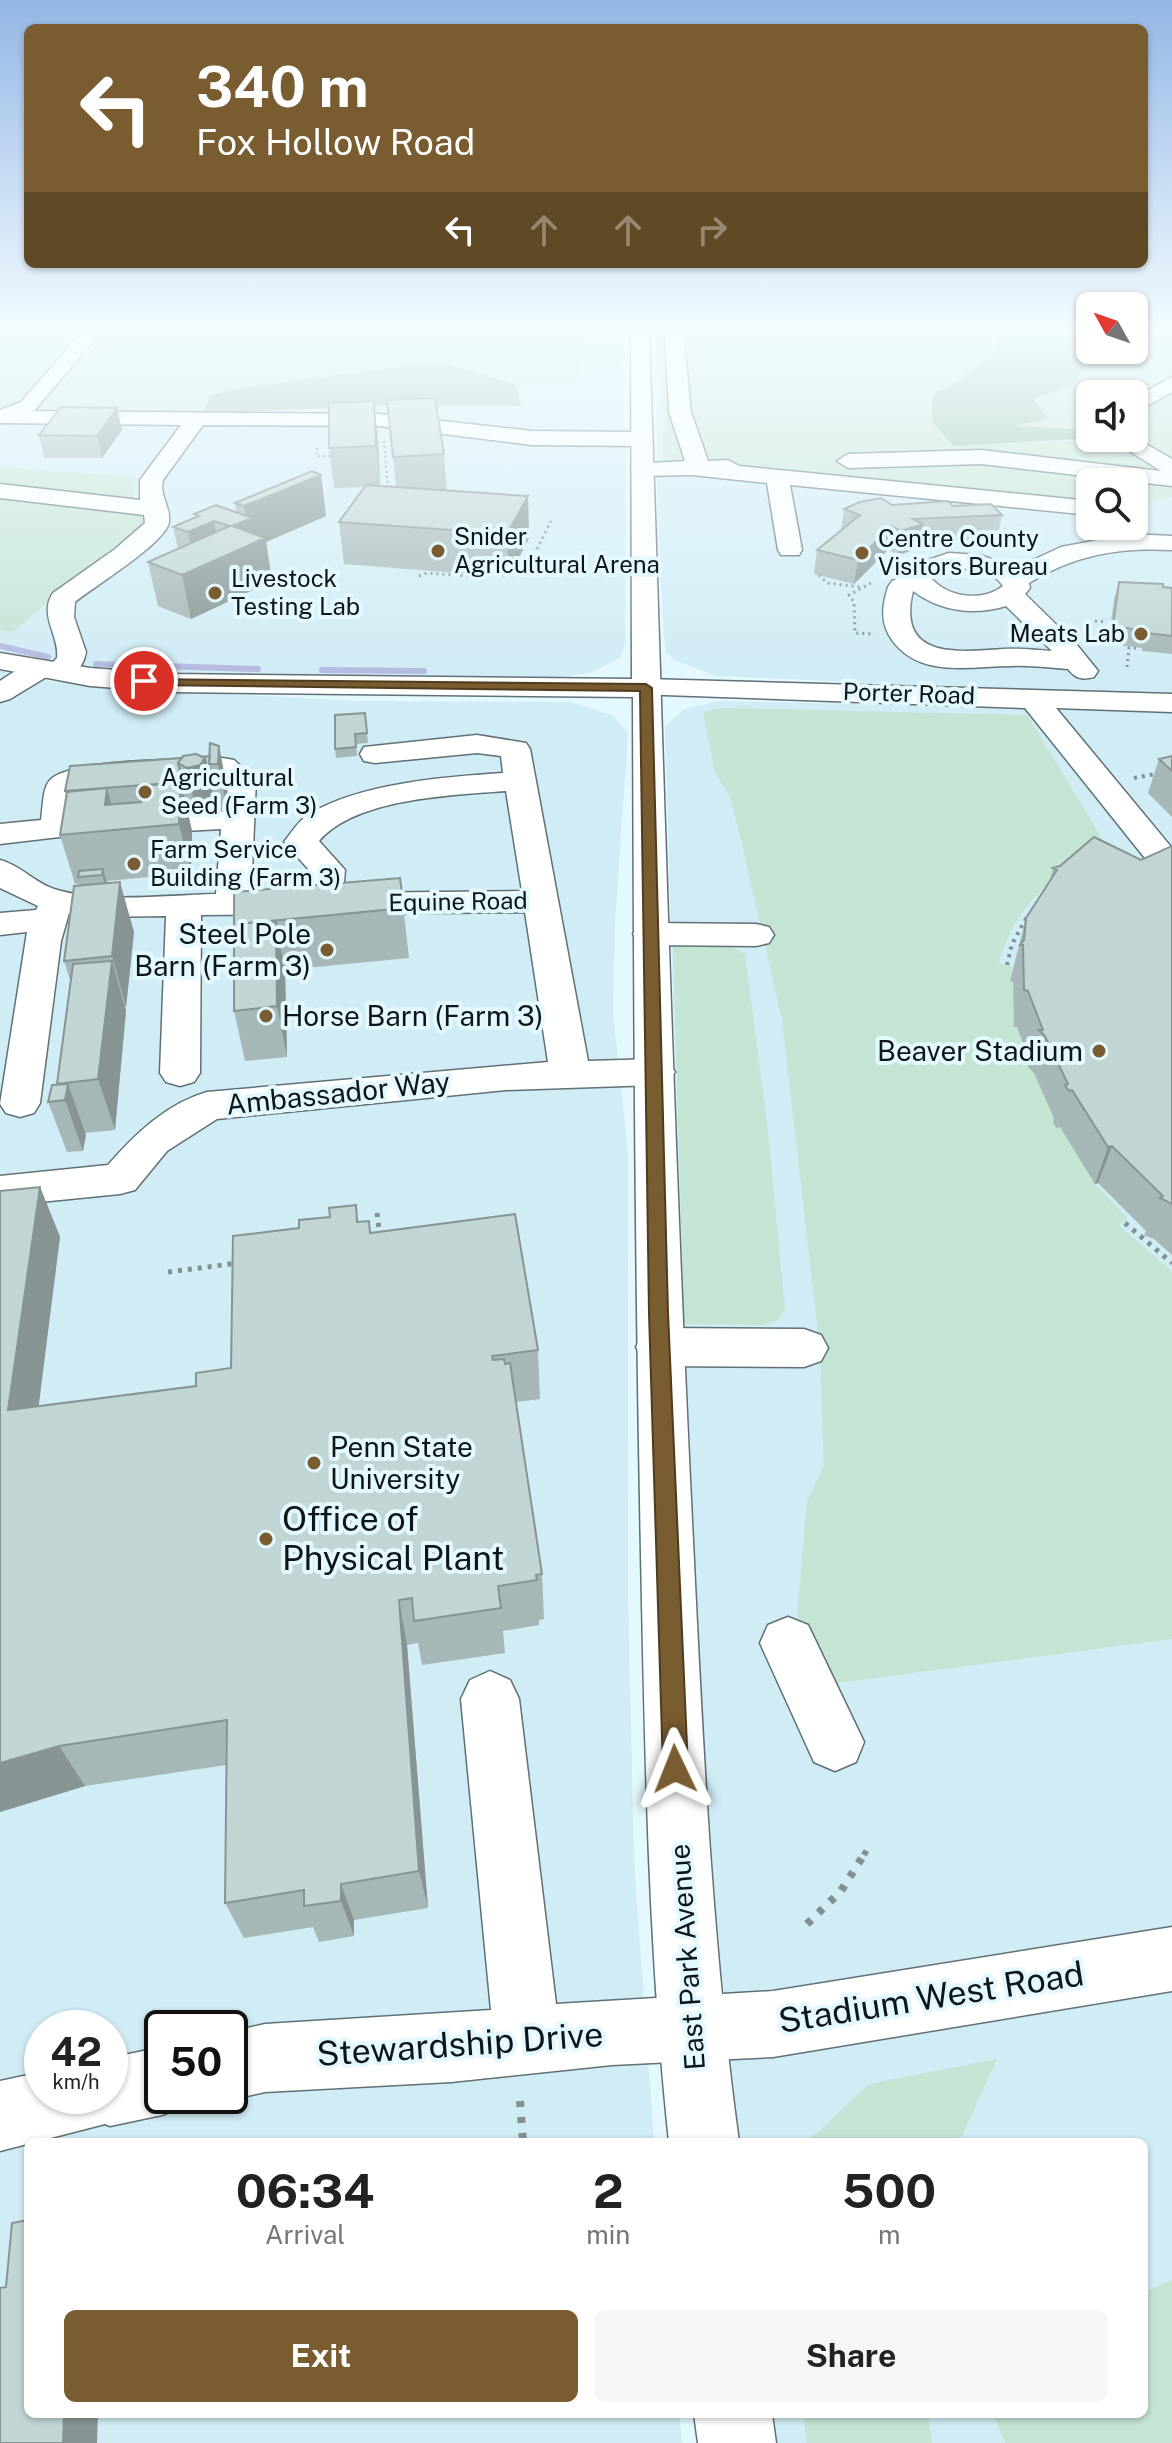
<!DOCTYPE html>
<html lang="en">
<head>
<meta charset="utf-8">
<style>
  :root { --surface:#fff; --page:#f6f6f6; --text:#222; --muted:#767676; --accent:#795c2f }
  body { margin:0; font-family:"Public Sans",sans-serif; background:var(--page); color:var(--text); height:100vh; display:flex; flex-direction:column; font-size:30px; white-space:nowrap }
  * { box-sizing:border-box; margin:0 }
  p { font-size:26px; color:var(--muted) }
  .icon { flex:none; width:44px; height:44px; fill:none; stroke:currentColor; stroke-width:2; stroke-linecap:round; stroke-linejoin:round }
  .map { position:relative; flex:1; overflow:hidden }
  .side { position:absolute; left:24px; top:2138px; width:1124px; height:280px; display:flex; flex-direction:column; background:var(--surface); border-radius:12px; box-shadow:0 2px 6px #0004 }
  .side>* { flex:none }
  .top-card { position:absolute; left:24px; top:24px; width:1124px; height:244px; border-radius:12px; box-shadow:0 2px 6px #0004; background:#795c2f; color:#fff; overflow:hidden }
  .needle { width:52px; rotate:310deg }
  .tools { position:absolute; left:1076px; top:292px; display:grid; gap:16px }
  .tools a { display:grid; place-items:center; width:72px; height:72px; border-radius:12px; background:var(--surface); box-shadow:0 2px 6px #0004; font-size:40px }
  .speed { position:absolute; left:24px; top:2010px; display:flex; gap:16px; font-size:40px; font-weight:700; text-align:center }
  .speed>* { display:grid; place-content:center; width:104px; height:104px; border-radius:50%; background:var(--surface); box-shadow:0 2px 6px #0004; line-height:1 }
  .speed small { font-size:20px; font-weight:400 }
  .speed .limit { border:4px solid #111; border-radius:12px; background:#fff; color:#111 }
  .pin { position:absolute; display:grid; place-items:center; width:68px; height:68px; color:#fff; margin:-34px; border:4px solid #fff; border-radius:50%; box-shadow:0 2px 8px #0007 }
  .me { position:absolute; width:88px; margin:-44px; rotate:358deg; stroke-linejoin:round; filter:drop-shadow(0 0 6px #0008) }
  .turn { display:flex; align-items:center; gap:28px; height:168px; padding:0 40px; font-size:36px }
  .turn .icon { width:104px; height:104px; stroke-width:2.5 }
  .turn b { display:block; font-size:56px; line-height:68px }
  .lanes { display:flex; align-items:center; height:76px; padding:0 40px; background:#0003; justify-content:center; gap:40px; direction:ltr }
  .lanes .off { opacity:.35 }
  .eta { display:flex; justify-content:space-evenly; align-items:center; height:136px; text-align:center }
  .eta b { font-size:48px; font-weight:700; line-height:56px }
  .cta { display:flex; gap:16px; margin-top:auto; padding:16px 40px }
  .cta a { flex:1; height:92px; border-radius:12px; background:var(--accent); color:#fff; font-size:32px; font-weight:700; line-height:92px; text-align:center }
  .cta a+a { background:var(--page); color:var(--text) }
  .map>svg:first-child { display:block }
  .built { fill:#d0ecf5; fill-rule:evenodd }
  .green { fill:#c4e4d4 }
  .forest { fill:#96c0ab }
  .lines { fill:none; stroke-linecap:round; stroke-linejoin:round }
  .stream { stroke:#b5bae0; stroke-width:6 }
  .minor-casing { stroke:#5f7076; stroke-width:3 }
  .major-casing { stroke:#5f7076; stroke-width:3 }
  .path-far5 { stroke:#829095; stroke-width:2; stroke-dasharray:2 3; stroke-linecap:butt }
  .path-far4 { stroke:#829095; stroke-width:3; stroke-dasharray:2 4; stroke-linecap:butt }
  .path-far3 { stroke:#829095; stroke-width:4; stroke-dasharray:3 5; stroke-linecap:butt }
  .path-far2 { stroke:#829095; stroke-width:5; stroke-dasharray:4 6; stroke-linecap:butt }
  .path-far1 { stroke:#829095; stroke-width:6; stroke-dasharray:5 7; stroke-linecap:butt }
  .path { stroke:#829095; stroke-width:8; stroke-dasharray:6 10; stroke-linecap:butt }
  .minor { fill:#fff; fill-rule:evenodd }
  .major { fill:#fff; fill-rule:evenodd }
  .wall { fill:#a5b7b6 }
  .shaded-wall { fill:#869594 }
  .building { fill:#c0d5d4; stroke:#869594; stroke-width:2 }
  .route { fill:#795c2f; stroke:#4f3c1f; stroke-width:2 }
  .poi-dot { fill:#795c2f; stroke:#e4f8ff; stroke-width:3 }
  .labels { text-anchor:middle; stroke-width:8; stroke-linejoin:round; paint-order:stroke }
  .far-poi-label { font-size:24px; fill:#0f1618; stroke:#e4f8ff; text-anchor:start }
  .far-street-label { font-size:24px; fill:#0f1618; stroke:#e4f8ff }
  .poi-label { font-size:28px; fill:#0f1618; stroke:#e4f8ff; text-anchor:end }
  .street-label { font-size:28px; fill:#0f1618; stroke:#e4f8ff }
  .near-poi-label { font-size:34px; fill:#0f1618; stroke:#e4f8ff; text-anchor:start }
  .near-street-label { font-size:34px; fill:#0f1618; stroke:#e4f8ff }
</style>
</head>
<body>
<div class="map">
<svg width="1172" height="2443" viewBox="0 0 1172 2443">
  <rect width="100%" height="100%" fill="#e4f8ff"/>
  <path class="built" d="M0,332h621l5,124 -1,187 -5,15 -28,14 -30,5 -396,-3 -62,-4 -104,-18z
    M656,332h434v18h44v-18h38v364l-456,-20 -42,-16 -8,-7 -2,-16 -7,-142zM1090,394h44v44h-44zM1090,482h44v44h-44z
    M0,670l54,12 96,8 207,11 213,1 42,13 16,18 -13,190 -2,90 15,139v444l6,265 20,281h-626v272h651l3,29h-682zM42,2028h68v68h-68zM162,2028h68v68h-68z
    M719,701l453,10v1732h-396l-4,-29h372v-272h-404l-29,-269 -24,-384 -22,-762 19,-18z"/>
  <path class="green" d="M0,332h582l-3,40 -5,10 -58,3 -76,-24 -54,8 -183,44 -203,-1z
    M663,332h329l8,17 -46,35 -21,11 22,51 179,-8v-44h-44v42l-19,-7 -64,-3 40,-8 -13,-19 41,-16 10,-20 49,-13v-6l15,-12h23v165l-38,7v-22h-44v23l-427,-43z
    M0,467l137,10 -4,18 11,30 -34,24 -97,83 -13,-2z
    M720,708l307,7 87,143 -60,34 -11,-4c-22,22 -36,44 -44,75l13,4v9l4,-21h3l135,284 -10,-4 3,-3 -49,-49 -3,1 33,35 -10,6 54,46v368l-343,45 -16,-16 -16,-51 10,-116 17,-35 -4,-116 -38,-330 -41,-180 -12,-46 -14,-21 -12,-60z
    M673,947h58l14,7 22,169 18,186 -6,10 -15,6 -80,-1z
    M997,2059l-38,83h-156l15,-10 51,-48z
    M1172,2280v163h-167l-12,-29h151v-122z
    M803,2414h125l4,29h-125z"/>
  <path class="forest" d="M992,332h98v18h36l-41,13 -10,20 -41,16 14,20 -35,7 58,3 25,9 -142,8 -22,-24 1,-27 21,-11 46,-35z
    M440,361l76,24 5,21h-136l-182,7 8,-18 19,-5z"/>
  <g class="lines">
    <path class="stream" d="M0,646l48,11
      M96,664l162,5
      M322,670l102,1"/>
    <g class="minor-casing">
      <path id="minor" d="M82,332h19l-67,79 345,3 153,17 110,1 11,7 -11,7 -110,-1 -153,-19 -176,-1 -40,55c-4,15 8,27 6,42 -3,21 -76,65 -94,80l-1,15 12,35c-3,19 -20,33 -38,24l-38,23 -10,3v-21c16,-10 32,-24 51,-17l6,-6c3,-22 -19,-43 -4,-65l62,-44 30,-26 -1,-8 -144,-17v-14l140,16v-20l41,-55 -181,-2v-13l21,-8z
        M665,332h18l8,80 17,49 20,-1 11,6 351,35v14l-300,-30 12,65 -3,5h-18l-3,-5 -11,-67 -75,-8 -50,1 -8,-2 -3,-5 3,-5 51,-3 -16,-49z
        M1172,377v15l-38,21v-15z
        M1134,437l38,22v27l-191,-22 -133,4 -11,-7 11,-7 133,-4 180,21 -52,-33z
        M1130,534l42,2v14c-53,-3 -98,5 -143,33l1,5 -5,6 52,51 21,26 -4,6c-12,3 -18,2 -26,-8 -18,-1 -37,-4 -56,-3 -41,0 -92,13 -120,-26 -12,-17 -10,-34 -4,-53l4,-6 17,-7 7,-10 33,-11 31,2 36,13 45,-21zM949,568c19,0 43,1 54,18 -20,16 -55,12 -72,-8zM913,591c27,20 60,25 93,15l46,45c-16,-1 -33,-3 -49,-2 -45,3 -107,11 -90,-58z
        M646,679l526,15v18l-116,-4 116,140v32l-12,-3 -135,-169 -389,-14 -4,-6 4,-6z
        M477,735l49,8 4,6 58,312 67,-2 14,4 6,9 -6,9 -14,4 -149,5 -289,29 -50,32 -32,39 -15,4 -120,12v-30l108,-11c27,-31 58,-61 99,-73l341,-30 -23,-150 -324,3 -1,158 -6,9 -14,4 -14,-4 -6,-9 6,-157 -73,1 -24,-4 -8,28 -21,162 -6,10 -14,4 -14,-4 -6,-9 27,-172 -27,3v-22l36,-3 2,-4 -38,-18v-28c20,5 34,22 54,29 47,15 113,6 162,5l5,-65 -90,5 -12,-3 -4,-7 4,-7 12,-3 91,-5 2,-26 -8,-6 -128,8 -11,6 -5,38 -4,7 -68,8v-20l41,-4c2,-11 1,-33 10,-41 25,-21 136,-19 172,-21l11,2 22,20 -5,114 57,-1 3,-21 -27,-30c7,-9 15,-22 25,-28 53,-31 134,-37 194,-41l-2,-17 -24,-3 -102,10 -11,-2 -4,-7 4,-7zM506,791l16,100 -179,2 2,-23 -26,-29c37,-43 134,-46 187,-50z
        M651,923l105,1 13,3 5,8 -5,8 -13,3 -105,-1 -13,-3 -5,-8 5,-8z
        M660,1328l144,1 17,6 7,13 -7,13 -17,6 -144,-1 -17,-6 -7,-13 7,-13z
        M788,1617l20,8 56,117 -8,20 -21,9 -21,-9 -54,-119 8,-18z
        M490,1671l20,9 9,19 37,305 217,-13 399,-64v64l-399,66 -161,8 -161,17 -186,10 -35,8 -10,-4h10v-64l35,-8 226,-14 -30,-311 9,-19z
        M162,2047v49h28l-4,9 -24,10 -52,11 -5,-2 -105,27v-70l42,-9v24h68v-38z"/>
    </g>
    <g class="major-casing">
      <path id="major" d="M631,332h18c13,383 23,765 41,1147 11,222 19,443 49,663h-70c-21,-195 -24,-392 -28,-588 -6,-286 -7,-572 -8,-857l-463,-5 -80,-6 -90,-17v-16l90,15 80,6 462,5z
        M694,2414h78l4,29h-78z"/>
    </g>
    <path class="path-far5" d="M384,441l4,49
      M317,448l-1,8h17"/>
    <path class="path-far4" d="M519,558l13,1 19,-38
      M819,575l8,8 33,4
      M419,576l8,-3 55,4
      M871,583l-22,12 5,7 1,31 17,1
      M1095,621l12,1
      M1127,667l2,-19h10"/>
    <path class="path-far3" d="M1134,778l38,-7
      M1007,965l5,-21 16,-29"/>
    <path class="path-far2" d="M377,1213l3,24
      M1125,1223l47,40
      M168,1272l70,-9"/>
    <path class="path-far1" d="M864,1855l5,-9"/>
    <path class="path" d="M807,1924l34,-33 24,-38
      M520,2101l3,41"/>
    <use href="#minor" class="minor"/>
    <use href="#major" class="major"/>
  </g>
  <path class="wall" d="M387,400l57,54 3,37 81,5 1,42 -20,39 -165,-13 -5,-42 26,-35 -31,1 -5,-40 49,-8 2,46 16,1z
    M117,408l5,22 -20,28h-58l-5,-23z
    M321,475l5,41 -60,26 6,39 -81,38 -33,-13 -10,-44 30,-13 -5,-22 22,-10 -1,-3 42,-2 -1,-9z
    M892,505l61,1 49,9 -5,24 -77,4 -1,5 -21,7 -10,-5 -34,34 -40,-10 3,-24 24,-20 3,-21z
    M1119,582l53,6v66l-30,-3v-3l-34,-4 6,-45z
    M365,713l3,30 -12,1 1,12 -21,2 -1,-9z
    M219,746l9,48v18h-9l-3,-14 -3,1 2,7 -5,7 -13,3 -8,-5 -3,-10h-1l7,30 -1,42 -84,8 27,51 -8,75h-1l1,4 -11,119 -30,3 -2,18 -16,1 -19,-50 9,-17 14,-102 -7,-22 17,-75 -1,-2h-5l-15,-49 6,-40 -1,-4 136,-34 9,-1z
    M1172,756v61l-24,-24 11,-34z
    M1172,846v409l-18,-16 -10,-4 2,-4 -48,-48 -3,1 -35,-57 -4,1 -3,-6 1,-4 -20,-45 -6,-6 2,-6 -13,-34h-3l-1,-45 -3,-1 16,-63 24,-37 3,-13 88,-8z
    M400,878l9,80 -124,12 2,87 -42,4 -11,-50v-119z
    M40,1187l20,50 -22,169 158,-20 35,-18 68,-140 31,-11 26,-12 2,17 11,-1 2,11 167,118 2,49 -24,3 26,172 2,45 -5,1v5l-36,6 2,22 -83,12 -4,-22 -11,2 21,263 -74,12v16l-35,6 -6,-15 -69,11 -19,-35 1,-138 -141,21 -85,26v-621z"/>
  <path class="shaded-wall" d="M374,401l4,39 2,46 -4,-40z
    M117,408l5,22 -20,28 -5,-22z
    M321,475l5,41 -60,26 6,39 -81,38 -9,-44 13,-6 -7,-37 26,-11 6,37 12,-32 14,-6 -2,-14z
    M528,496l1,42 -20,39 -2,-43z
    M923,524l-4,24 -21,7 3,-24z
    M891,526l-3,24 -34,34 4,-24z
    M219,746l9,48v18l-10,-48z
    M205,758l10,48 -5,7 -13,3 -10,-48z
    M181,782l11,49 -1,42 -12,-49z
    M107,788l11,42 -13,-25z
    M103,869l13,46 4,-33 14,50 -8,75 -14,-51 4,-34 -14,-47z
    M276,922l9,50 2,85 -10,-51z
    M112,961l14,50 -11,119 -17,-51z
    M68,1084l18,51 -3,16 -18,-51z
    M1112,1146l-14,37 -3,1 13,-37z
    M40,1187l20,50 -28,222 -24,-49z
    M399,1600l8,45 21,263 -9,-37z
    M59,1746l26,40 -85,26v-49z
    M341,1884l13,36v16l-13,-35z
    M64,2414h34l-1,29h-34z"/>
  <path class="building" d="M435,398l9,56 -51,3 -6,-57z
    M374,401l2,45 -47,2v-45z
    M61,407l56,1 -20,28 -58,-1z
    M312,471l9,4 -77,31 -9,-3z
    M366,485l162,11 -21,38 -168,-12z
    M881,498l11,7 56,-4 5,5 38,-2 11,11 -89,4 10,5 -22,7 -10,-5 -33,34 -41,-10 43,-35 -16,-6 16,-7z
    M216,505l36,13 -20,8 33,12 -83,37 -34,-13 82,-36 -16,-5 -26,11 -15,-5 26,-11 -5,-2z
    M1119,582l44,2v3l9,1v48l-25,-3v-2l-34,-5z
    M365,713l2,20 -12,1 1,13 -21,2v-34z
    M210,743l9,3 -1,18h-9z
    M196,754l9,4 -5,7 -13,3 -9,-5 5,-7z
    M210,756l-1,8 3,16h-2l-5,-22 -4,-1z
    M1172,756v15l-13,-12z
    M182,758l-4,5 4,19 -117,9 5,-25z
    M181,782l-2,42 -119,11 7,-43 40,-4 -2,17 36,-3 2,-16z
    M1094,837l47,23 31,-14v358l-12,-6 3,-2 -51,-50 -4,1 -36,-57 -3,1 -4,-6 3,-1 -23,-48 -6,-6h4l-15,-39 -4,-1 -1,-45h-3l4,-5 2,-22 31,-48 -4,-2 7,-2z
    M103,869l-1,6 -24,2 1,-6z
    M400,878l4,30 -156,15 28,-1 1,84 -43,5v-119z
    M120,882l-8,74 -48,5 10,-75z
    M112,961l-14,118 -41,5 16,-120z
    M68,1084l-3,16 -17,2 4,-17z
    M40,1187l-32,223 188,-24v-13l35,-5 2,-132 66,-8v-8l31,-3 -1,-9 27,-3 1,17 12,-1 1,12 145,-19 23,136 -46,6 1,4 11,-1 1,5 5,-1 32,211 -6,1 1,5 -39,6 3,22 -87,13 -2,-23 -13,2 20,271 -78,13v17l-37,5v-16l-79,13 2,-183 -168,26 -59,17v-572z
    M28,2220v194h36l-1,29h-63v-155l6,-1 6,-64z"/>
  <linearGradient id="sky" x2="0" y2="1"><stop stop-color="#93b6e5"/><stop offset="0.49" stop-color="#f3fcff"/><stop offset="1" stop-color="#f3fcff" stop-opacity="0"/></linearGradient>
  <rect width="1172" height="674" fill="url(#sky)"/>
  <path class="route" d="M140,679l506,5 6,4 16,625 20,456 -4,8 -9,4 -9,-4 -3,-8 -14,-456 -9,-622 -496,-6 -4,-1z"/>
  <g class="poi-dot">
    <circle cx="438" cy="551" r="8"/>
    <circle cx="862" cy="553" r="8"/>
    <circle cx="215" cy="593" r="8"/>
    <circle cx="1141" cy="634" r="8"/>
    <circle cx="145" cy="792" r="8"/>
    <circle cx="134" cy="864" r="8"/>
    <circle cx="327" cy="950" r="8"/>
    <circle cx="266" cy="1016" r="8"/>
    <circle cx="1099" cy="1051" r="8"/>
    <circle cx="314" cy="1463" r="8"/>
    <circle cx="266" cy="1539" r="8"/>
  </g>
  <g class="labels">
    <g class="far-poi-label">
      <text x="454" y="545">Snider<tspan x="454" dy="28">Agricultural Arena</tspan></text>
      <text x="878" y="547">Centre County<tspan x="878" dy="28">Visitors Bureau</tspan></text>
      <text x="231" y="587">Livestock<tspan x="231" dy="28">Testing Lab</tspan></text>
      <text x="1125" y="642" text-anchor="end">Meats Lab</text>
      <text x="161" y="786">Agricultural<tspan x="161" dy="28">Seed (Farm 3)</tspan></text>
      <text x="150" y="858">Farm Service<tspan x="150" dy="28">Building (Farm 3)</tspan></text>
    </g>
    <g class="far-street-label">
      <text transform="translate(909 694) rotate(2)" y="8">Porter Road</text>
      <text transform="translate(458 902) rotate(-1)" y="8">Equine Road</text>
    </g>
    <g class="poi-label">
      <text x="311" y="944">Steel Pole<tspan x="311" dy="32">Barn (Farm 3)</tspan></text>
      <text x="282" y="1026" text-anchor="start">Horse Barn (Farm 3)</text>
      <text x="1083" y="1061">Beaver Stadium</text>
      <text x="330" y="1457" text-anchor="start">Penn State<tspan x="330" dy="32">University</tspan></text>
    </g>
    <g class="street-label">
      <text transform="translate(338 1093) rotate(-6)" y="10">Ambassador Way</text>
      <text transform="translate(687 1957) rotate(-94)" y="10">East Park Avenue</text>
    </g>
    <g class="near-poi-label">
      <text x="282" y="1531">Office of<tspan x="282" dy="39">Physical Plant</tspan></text>
    </g>
    <g class="near-street-label">
      <text transform="translate(931 1997) rotate(-9)" y="12">Stadium West Road</text>
      <text transform="translate(460 2044) rotate(-4)" y="12">Stewardship Drive</text>
    </g>
  </g>
</svg>
<div class="tools">
<a><svg class="needle" viewBox="-14 -14 28 28"><path d="M0-13l5 13h-10z" fill="#e53935"/><path d="M0 13l5-13h-10z" fill="#767676"/></svg></a>
<a><svg class="icon" aria-label="sound" viewBox="0 0 24 24"><path d="M4 9h4l5-4v14l-5-4H4zM17 9q2 3 0 6"/></svg></a>
<a><svg class="icon" aria-label="search" viewBox="0 0 24 24"><circle cx="10" cy="10" r="6"/><path d="M15 15l6 6"/></svg></a>
</div>
<div class="speed"><div>42<small>km/h</small></div><div class="limit">50</div></div>
<div class="pin" style="left:144px;top:681px;background:#d93025"><svg class="icon" aria-label="arrive" viewBox="0 0 24 24"><path d="M6 21V4h12l-3 4 3 4H6"/></svg></div>
<svg class="me" style="left:675px;top:1769px" viewBox="-20 -20 40 40"><path d="M0-17L14 15 0 8-14 15z" fill="#795c2f" stroke="#fff" stroke-width="4"/></svg>
<div class="top-card">
<div class="turn"><svg class="icon" aria-label="left" viewBox="0 0 24 24"><path d="M17 20v-9H6M10 6l-5 5 5 5"/></svg><div><b>340 m</b>Fox Hollow Road</div></div>
<div class="lanes"><svg class="icon" aria-label="left" viewBox="0 0 24 24"><path d="M17 20v-9H6M10 6l-5 5 5 5"/></svg><svg class="icon off" aria-label="ahead" viewBox="0 0 24 24"><path d="M12 20V5M6 11l6-6 6 6"/></svg><svg class="icon off" aria-label="ahead" viewBox="0 0 24 24"><path d="M12 20V5M6 11l6-6 6 6"/></svg><svg class="icon off" aria-label="right" viewBox="0 0 24 24"><path d="M7 20v-9h11M14 6l5 5-5 5"/></svg></div>
</div>
<section class="side">
<div class="eta">
<div><b>06:34</b><p>Arrival</p></div>
<div><b>2</b><p>min</p></div>
<div><b>500</b><p>m</p></div>
</div>
<div class="cta"><a>Exit</a><a>Share</a></div>
</section>
</div>
</body>
</html>
